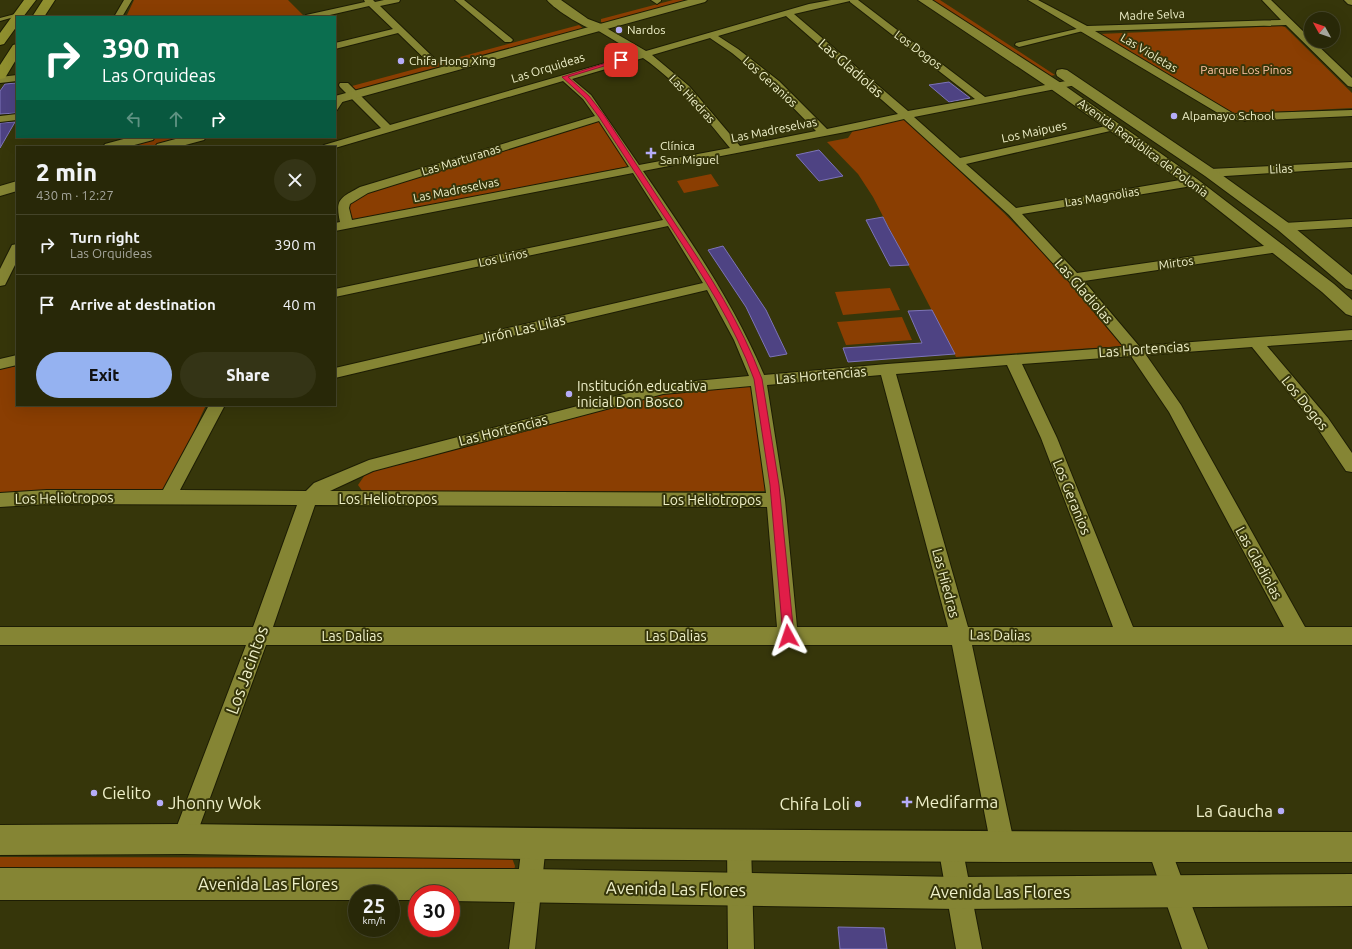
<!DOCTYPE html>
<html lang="en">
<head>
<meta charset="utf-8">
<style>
  :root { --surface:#282808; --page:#343416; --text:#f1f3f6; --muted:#a5a69c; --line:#444429; --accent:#95b2f1 }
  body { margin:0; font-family:Ubuntu,sans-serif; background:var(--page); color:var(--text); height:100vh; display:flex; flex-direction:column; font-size:15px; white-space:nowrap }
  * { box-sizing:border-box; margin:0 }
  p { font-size:13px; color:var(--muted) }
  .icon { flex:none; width:22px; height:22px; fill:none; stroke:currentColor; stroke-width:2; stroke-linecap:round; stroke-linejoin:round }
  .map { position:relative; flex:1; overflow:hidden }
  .side { position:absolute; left:16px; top:146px; width:320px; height:260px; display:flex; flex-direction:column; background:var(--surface); border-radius:0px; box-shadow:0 4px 16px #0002,0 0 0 1px var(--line) }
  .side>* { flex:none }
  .top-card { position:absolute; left:16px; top:16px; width:320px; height:122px; border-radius:0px; box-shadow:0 4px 16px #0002,0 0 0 1px var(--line); background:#0b6e4f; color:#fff; overflow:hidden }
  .needle { width:26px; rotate:310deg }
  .fabs { position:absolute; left:1304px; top:12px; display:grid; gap:8px }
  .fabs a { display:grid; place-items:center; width:36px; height:36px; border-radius:50%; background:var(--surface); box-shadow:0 4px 16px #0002,0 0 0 1px var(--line); font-size:20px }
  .speed { position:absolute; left:348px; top:885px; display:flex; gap:8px; font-size:20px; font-weight:700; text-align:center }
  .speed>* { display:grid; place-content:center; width:52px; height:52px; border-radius:50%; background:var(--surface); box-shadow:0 4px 16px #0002,0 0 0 1px var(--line); line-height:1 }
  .speed small { font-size:10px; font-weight:400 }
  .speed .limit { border:6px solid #d22; background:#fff; color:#111 }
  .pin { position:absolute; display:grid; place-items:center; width:34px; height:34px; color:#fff; margin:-17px; border-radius:8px; box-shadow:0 2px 6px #0006 }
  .me { position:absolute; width:44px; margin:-22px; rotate:355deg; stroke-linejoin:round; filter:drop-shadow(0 0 3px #0008) }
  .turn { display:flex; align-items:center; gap:14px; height:84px; padding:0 20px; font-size:18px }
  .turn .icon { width:52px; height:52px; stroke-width:2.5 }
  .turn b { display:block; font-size:28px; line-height:34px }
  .lanes { display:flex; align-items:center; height:38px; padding:0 20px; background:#0003; justify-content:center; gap:20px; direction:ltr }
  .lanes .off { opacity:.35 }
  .round { display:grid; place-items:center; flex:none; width:42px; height:42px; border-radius:21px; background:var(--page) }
  .overview { display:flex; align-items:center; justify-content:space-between; height:68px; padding:0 20px }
  h1 { font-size:24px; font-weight:800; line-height:30px }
  .button { display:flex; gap:8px; margin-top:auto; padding:8px 20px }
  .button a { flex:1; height:46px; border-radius:24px; background:var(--accent); color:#111; font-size:16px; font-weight:800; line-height:46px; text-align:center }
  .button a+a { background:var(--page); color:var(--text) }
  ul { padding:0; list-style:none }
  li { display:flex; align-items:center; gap:12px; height:60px; padding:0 20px; border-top:1px solid var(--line) }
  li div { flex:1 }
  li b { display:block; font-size:15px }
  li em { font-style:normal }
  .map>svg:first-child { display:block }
  .green { fill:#8a3e02 }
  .building { fill:#4e4383; stroke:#7d74b9 }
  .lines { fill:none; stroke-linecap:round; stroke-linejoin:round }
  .service-casing { stroke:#1d1d04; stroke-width:2 }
  .pedestrian-casing { stroke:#1d1d04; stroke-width:2 }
  .minor-casing { stroke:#1d1d04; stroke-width:2 }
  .tertiary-casing { stroke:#1d1d04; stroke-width:2 }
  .secondary-casing { stroke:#1d1d04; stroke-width:2 }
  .primary-casing { stroke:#1d1d04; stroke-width:2 }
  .service { fill:#858534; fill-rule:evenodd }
  .pedestrian { fill:#858534; fill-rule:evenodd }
  .minor { fill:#858534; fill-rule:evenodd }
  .tertiary { fill:#858534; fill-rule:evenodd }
  .secondary { fill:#858534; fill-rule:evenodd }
  .primary { fill:#90902f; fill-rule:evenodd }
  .route { fill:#e11d48; stroke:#92132f }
  .poi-dot { fill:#b5acf8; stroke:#36360a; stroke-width:1.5 }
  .labels { text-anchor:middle; stroke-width:4; stroke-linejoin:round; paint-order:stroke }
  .far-street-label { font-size:12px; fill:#eff0c9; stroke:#36360a }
  .far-poi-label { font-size:12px; fill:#eff0c9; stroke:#36360a; text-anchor:start }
  .far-park-label { font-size:12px; fill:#ffc4a4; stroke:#36360a }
  .street-label { font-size:14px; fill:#eff0c9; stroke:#36360a }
  .poi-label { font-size:14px; fill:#eff0c9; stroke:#36360a; text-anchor:start }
  .near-street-label { font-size:17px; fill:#eff0c9; stroke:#36360a }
  .near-poi-label { font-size:17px; fill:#eff0c9; stroke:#36360a; text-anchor:start }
</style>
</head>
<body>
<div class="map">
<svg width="1352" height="949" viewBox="0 0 1352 949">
  <rect width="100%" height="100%" fill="#36360a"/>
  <path class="green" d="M134,0h154l15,15 -8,2h-169z
    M673,0h21l-89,24 -4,-2v-3z
    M929,0h11l115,75 -10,2z
    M579,25l6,5 -226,61 -6,-1 -1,-4z
    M1282,26l3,1 67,66v15l-117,6 -136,-80z
    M904,119l100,94 71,73 49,60 -168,11 -83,-160 -15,-23 -31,-32 21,-4 6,-9z
    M600,121l30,45 -276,55 -7,-6 -1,-6 5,-7 9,-7z
    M160,137h27l-37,10h-28z
    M711,174l8,12 -35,7 -7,-12z
    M890,288l10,22 -57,5 -8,-23z
    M902,317l10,23 -66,5 -9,-23z
    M17,366v39h189l-38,83 -12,4 -156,3v-126z
    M752,386l14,105 -403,1 -5,-7 11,-16 297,-75z
    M0,857l512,1 3,8 -2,9 -513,4z"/>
  <path class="building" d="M949,82l21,16 -21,4 -20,-17z
    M17,83v30l-17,1v-23l5,-7z
    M15,122l-15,26v-25z
    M819,150l24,26 -24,5 -23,-26z
    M883,217l5,10 21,38 -19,1 -24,-46z
    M723,246l43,64 21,44 -17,3 -24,-50 -38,-57z
    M932,310l23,44 -107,8 -5,-14 79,-5 -14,-32z
    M838,927l46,1 3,21h-47z"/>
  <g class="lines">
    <g class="service-casing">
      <path id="service" d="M19,13l2,1v1l-21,6v-3z
        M342,96l3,2 -8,12 -2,1v-6l5,-8z"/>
    </g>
    <g class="pedestrian-casing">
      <path id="pedestrian" d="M1085,27l2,1v2l-68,17 -4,-2 1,-2z"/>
    </g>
    <g class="minor-casing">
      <path id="minor" d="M124,0h8l-10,17h-8z
        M364,0h9l2,2 9,-2h16l-1,2 -19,4 55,53 2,2 -2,2h-6l-31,-30 -63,16v-6l58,-14 -24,-23 -48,11h-16l1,-2 59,-13z
        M455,0h9l47,38 2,2 -2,2h-6z
        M651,0h10v1l-4,3z
        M831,0h27l127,97 91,-18 4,1 1,2 -1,2 -4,1 -162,32 46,41 155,-34 4,1 1,2 -1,2 -153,35 50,44 176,-30 4,1 2,3 -2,3 -4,1 -170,28 55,59 201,-29 5,1 2,3 -2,3 -5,1 -194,29 55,65 213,-16v10l-85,6 61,72 24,35v19l-6,-1 -30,-45 -64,-79 -106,8 35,50 124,222h47v18h-380l43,202 -4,8 -8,4 -8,-4 -4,-8 -39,-202h-686l-74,202 -8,4 -8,-4 -4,-8 74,-194h-246v-18h253l44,-122 -250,-1 -47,3v-14l47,-3h116l46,-85h16l-45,85 126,1 8,-8 55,-23 294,-76 86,-8 -15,-36 -27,-50 -372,88v-10l368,-85 -35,-57 -333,71v-8l328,-69 -30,-47 -298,58v-8l5,-1c-5,-23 0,-24 20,-35l235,-71 -12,-17 -20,-18 -228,67v-1h-13l2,-2 57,-17 -41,-41 -1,-2 1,-2h8l42,42 247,-71 -40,-24 -2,-2 2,-2h6l43,25 163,-47zM850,1v1l125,97 -67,12 -114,-97zM786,16l112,98 -71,15 -48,-48 -41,-32 -20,-13zM710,38l22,15 39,32 45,46 -76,15 -51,-60 -37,-31zM643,58c35,24 60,57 87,90l-91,17 -48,-70 -19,-16zM904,119l105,96 60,66 55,66 -237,17 -123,11c-31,-74 -76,-138 -121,-204l218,-42zM599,121l30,46 -277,53 -3,-12 1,-4 18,-11zM1131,356l38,56 115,215h-151l-76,-189 -35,-74zM1007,365l34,73 72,189h-145l-72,-253zM881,375l67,252h-151l-12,-127 -18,-115zM751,386l15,107 -436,-2 43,-20 290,-77zM315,505l452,2 10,120h-504z
        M1028,0h10l49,26 194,-6 -19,-20h9l40,39v2h2l39,37v9l-4,-1 -62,-61 -191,6 139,83 118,-4v6l-109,5 -15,-2z
        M17,75v6l-17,2v-6z
        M17,114v6l-17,2v-6z
        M1352,162v6l-142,9 -4,-2 -2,-2 2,-2 4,-2z
        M1352,219v8l-68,4 -4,-1 -2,-3 2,-3 4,-1z
        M17,244v17l-12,24 -5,1v-17l12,-24z
        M17,355v10l-17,4v-10z
        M534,832l8,4 4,8 -11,105h-26l13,-105 4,-8z
        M739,833l8,4 4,8 3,104h-26l-1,-104 4,-8z
        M950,834l8,4 4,8 20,103h-26l-18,-103 4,-8z
        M1159,835l8,4 41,110h-26l-35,-102 4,-8z"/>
    </g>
    <g class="tertiary-casing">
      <path id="tertiary" d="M547,0h14l27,19 16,6 2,3 -2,3c-12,3 -49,-21 -57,-31z
        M184,824c389,5 779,8 1168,8v30h-349l-469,-3 -350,-5 -184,1v-30z
        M0,868l530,1 428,8 394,-3v32l-394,3 -507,-8v-7h-34v6h-26v-6h-34v6h-357z"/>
    </g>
    <g class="secondary-casing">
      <path id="secondary" d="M688,0h19l-2,2 -370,102v-8z
        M918,0h14l129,83 136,96 137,105 18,16v16l-6,-2 -24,-22 -135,-107 -136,-96z
        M1344,0h8v5l-4,-1z
        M1062,69l5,1 148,100 75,54 62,51v15l-6,-2 -68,-58 -73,-54 -148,-100 -1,-3 1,-3z
        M131,137h24l-2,3 -26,7h-24l2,-3z
        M183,137h23l-2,3 -26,7h-23l2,-3z
        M17,181v10l-17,5v-10z"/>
    </g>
    <g class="primary-casing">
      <path id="primary" d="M24,0h12l-13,17h-6v9l-13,18 -4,1v-12z
        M43,0h12l-11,17h-12z
        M17,44v14l-12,20 -5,1v-14l13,-20z"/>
    </g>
    <use href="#service" class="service"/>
    <use href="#pedestrian" class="pedestrian"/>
    <use href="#minor" class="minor"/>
    <use href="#tertiary" class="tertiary"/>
    <use href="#secondary" class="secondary"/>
    <use href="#primary" class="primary"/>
  </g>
  <path class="route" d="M619,59l5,1 -56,17 21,19 15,19c24,37 48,73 72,110 33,49 65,98 86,154l17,106 15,151 -2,4 -4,1 -4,-1 -1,-4 -13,-151 -16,-106c-20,-55 -51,-103 -83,-152 -24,-36 -48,-73 -72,-110l-14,-19 -23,-21z"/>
  <g class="poi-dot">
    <circle cx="619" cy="30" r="4"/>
    <circle cx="401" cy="61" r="4"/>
    <circle cx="1174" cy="116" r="4"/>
    <path d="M649 147h4v4h4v4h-4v4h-4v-4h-4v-4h4z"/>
    <circle cx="569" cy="394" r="4"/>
    <circle cx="94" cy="793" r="4"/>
    <path d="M905 796h4v4h4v4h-4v4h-4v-4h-4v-4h4z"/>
    <circle cx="160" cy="803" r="4"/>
    <circle cx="858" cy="804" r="4"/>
    <circle cx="1281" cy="811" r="4"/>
  </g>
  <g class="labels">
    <g class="far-street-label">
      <text transform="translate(1152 15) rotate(-2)" y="4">Madre Selva</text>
      <text transform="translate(918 50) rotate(37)" y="4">Los Dogos</text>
      <text transform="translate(1149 53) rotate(31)" y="4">Las Violetas</text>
      <text transform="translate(548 68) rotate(-17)" y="4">Las Orquideas</text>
      <text transform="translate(770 82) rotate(42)" y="4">Los Geranios</text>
      <text transform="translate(692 99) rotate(47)" y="4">Las Hiedras</text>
      <text transform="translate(774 130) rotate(-11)" y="4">Las Madreselvas</text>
      <text transform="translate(1034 132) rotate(-12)" y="4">Los Maipues</text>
      <text transform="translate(1143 148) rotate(36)" y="4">Avenida República de Polonia</text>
      <text transform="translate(461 160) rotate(-17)" y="4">Las Marturanas</text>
      <text transform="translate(1281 169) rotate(-3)" y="4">Lilas</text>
      <text transform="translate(456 190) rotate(-11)" y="4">Las Madreselvas</text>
      <text transform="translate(1102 197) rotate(-9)" y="4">Las Magnolias</text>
      <text transform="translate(503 258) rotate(-12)" y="4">Los Lirios</text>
      <text transform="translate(1176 263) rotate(-8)" y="4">Mirtos</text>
    </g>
    <g class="far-poi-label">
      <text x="627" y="34">Nardos</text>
      <text x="409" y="65">Chifa Hong Xing</text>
      <text x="1182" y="120">Alpamayo School</text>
      <text x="660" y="150">Clínica<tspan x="660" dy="14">San Miguel</tspan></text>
    </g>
    <g class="far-park-label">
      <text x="1246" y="74">Parque Los Pinos</text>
    </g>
    <g class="street-label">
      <text transform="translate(851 68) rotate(41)" y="5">Las Gladiolas</text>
      <text transform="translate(1084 291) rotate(49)" y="5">Las Gladiolas</text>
      <text transform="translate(523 329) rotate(-13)" y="5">Jirón Las Lilas</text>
      <text transform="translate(1144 349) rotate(-4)" y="5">Las Hortencias</text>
      <text transform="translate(821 375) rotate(-5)" y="5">Las Hortencias</text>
      <text transform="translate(1305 403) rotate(51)" y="5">Los Dogos</text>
      <text transform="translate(503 430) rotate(-14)" y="5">Las Hortencias</text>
      <text transform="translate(1072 497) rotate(68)" y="5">Los Geranios</text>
      <text transform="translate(64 498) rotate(-1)" y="5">Los Heliotropos</text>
      <text x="388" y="504">Los Heliotropos</text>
      <text x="712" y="505">Los Heliotropos</text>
      <text transform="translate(1259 563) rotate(61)" y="5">Las Gladiolas</text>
      <text transform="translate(946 583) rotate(75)" y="5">Las Hiedras</text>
      <text transform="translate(1000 635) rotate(1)" y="5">Las Dalias</text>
      <text x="352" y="641">Las Dalias</text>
      <text x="676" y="641">Las Dalias</text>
    </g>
    <g class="poi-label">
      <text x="577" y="391">Institución educativa<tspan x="577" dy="16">inicial Don Bosco</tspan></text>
    </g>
    <g class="near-street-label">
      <text transform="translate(247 670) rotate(-70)" y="6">Los Jacintos</text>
      <text x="268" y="890">Avenida Las Flores</text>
      <text transform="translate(676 889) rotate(1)" y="6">Avenida Las Flores</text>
      <text x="1000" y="898">Avenida Las Flores</text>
    </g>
    <g class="near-poi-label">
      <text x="102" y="799">Cielito</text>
      <text x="915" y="808">Medifarma</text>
      <text x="168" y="809">Jhonny Wok</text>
      <text x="850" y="810" text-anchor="end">Chifa Loli</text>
      <text x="1273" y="817" text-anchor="end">La Gaucha</text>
    </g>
  </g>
</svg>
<div class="fabs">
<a><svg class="needle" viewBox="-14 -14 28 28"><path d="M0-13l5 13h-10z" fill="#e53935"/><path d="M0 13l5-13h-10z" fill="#a5a69c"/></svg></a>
</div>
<div class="speed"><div>25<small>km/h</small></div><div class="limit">30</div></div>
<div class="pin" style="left:621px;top:60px;background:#d93025"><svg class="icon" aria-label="arrive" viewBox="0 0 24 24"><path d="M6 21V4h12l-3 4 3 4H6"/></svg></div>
<svg class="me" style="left:788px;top:636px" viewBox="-20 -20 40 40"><path d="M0-17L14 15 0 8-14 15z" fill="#e11d48" stroke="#fff" stroke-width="4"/></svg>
<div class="top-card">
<div class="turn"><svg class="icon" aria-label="right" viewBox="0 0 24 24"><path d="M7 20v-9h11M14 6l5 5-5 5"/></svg><div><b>390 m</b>Las Orquideas</div></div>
<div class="lanes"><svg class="icon off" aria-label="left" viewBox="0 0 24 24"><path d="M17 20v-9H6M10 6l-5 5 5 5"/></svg><svg class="icon off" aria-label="ahead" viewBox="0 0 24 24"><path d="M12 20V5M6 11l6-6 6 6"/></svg><svg class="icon" aria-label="right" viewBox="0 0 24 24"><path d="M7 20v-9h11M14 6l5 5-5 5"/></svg></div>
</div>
<section class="side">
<div class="overview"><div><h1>2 min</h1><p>430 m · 12:27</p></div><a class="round"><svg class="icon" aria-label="close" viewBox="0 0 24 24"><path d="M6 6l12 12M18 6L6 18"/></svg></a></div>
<ul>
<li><svg class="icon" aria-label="right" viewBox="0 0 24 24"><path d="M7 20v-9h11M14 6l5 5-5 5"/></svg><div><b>Turn right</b><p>Las Orquideas</p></div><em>390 m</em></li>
<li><svg class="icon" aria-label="arrive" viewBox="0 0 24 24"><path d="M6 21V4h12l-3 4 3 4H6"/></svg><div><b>Arrive at destination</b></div><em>40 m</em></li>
</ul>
<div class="button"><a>Exit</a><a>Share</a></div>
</section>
</div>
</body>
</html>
